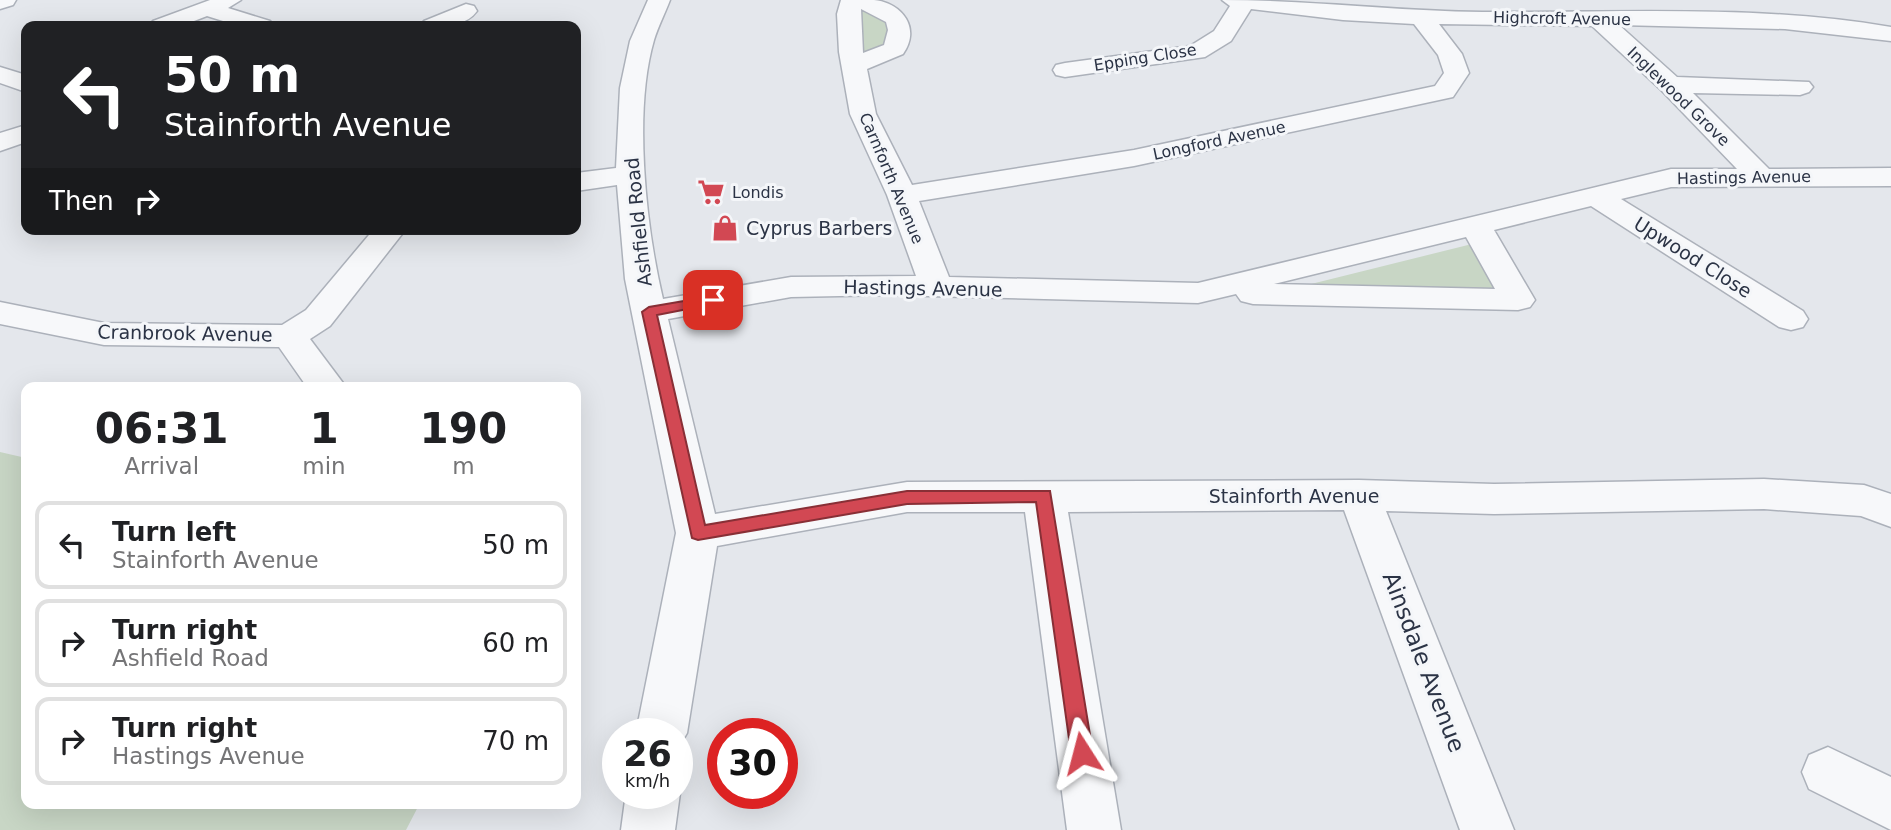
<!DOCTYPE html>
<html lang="en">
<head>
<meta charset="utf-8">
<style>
  :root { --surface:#fff; --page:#f2f2f2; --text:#202124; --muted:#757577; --line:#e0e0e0 }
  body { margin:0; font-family:"DejaVu Sans",sans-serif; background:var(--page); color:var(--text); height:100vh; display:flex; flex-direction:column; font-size:26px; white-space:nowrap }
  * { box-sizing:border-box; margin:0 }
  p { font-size:23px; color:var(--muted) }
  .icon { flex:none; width:38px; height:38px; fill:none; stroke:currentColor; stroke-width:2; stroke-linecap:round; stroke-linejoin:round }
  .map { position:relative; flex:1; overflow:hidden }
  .details { position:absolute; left:21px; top:382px; width:560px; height:427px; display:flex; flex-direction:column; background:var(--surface); border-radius:14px; box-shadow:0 7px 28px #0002 }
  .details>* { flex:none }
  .banner { position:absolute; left:21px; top:21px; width:560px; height:214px; border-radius:14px; box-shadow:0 7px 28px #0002; background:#202124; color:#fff; overflow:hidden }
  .speed { position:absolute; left:602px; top:718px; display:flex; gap:14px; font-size:35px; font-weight:700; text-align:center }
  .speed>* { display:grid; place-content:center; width:91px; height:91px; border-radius:50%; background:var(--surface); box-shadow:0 7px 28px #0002; line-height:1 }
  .speed small { font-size:18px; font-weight:400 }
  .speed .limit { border:10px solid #d22; background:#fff; color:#111 }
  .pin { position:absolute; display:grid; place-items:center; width:60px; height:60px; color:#fff; margin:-30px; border-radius:14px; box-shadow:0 4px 10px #0006 }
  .me { position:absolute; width:77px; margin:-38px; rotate:351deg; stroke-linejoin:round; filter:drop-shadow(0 0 5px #0008) }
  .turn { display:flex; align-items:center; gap:24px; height:147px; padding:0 28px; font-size:32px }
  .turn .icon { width:91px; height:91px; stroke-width:2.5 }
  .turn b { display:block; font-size:49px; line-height:60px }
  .then { display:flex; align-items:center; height:66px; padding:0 28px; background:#0003; gap:14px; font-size:26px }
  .eta { display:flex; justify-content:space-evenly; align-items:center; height:119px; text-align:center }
  .eta b { font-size:42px; font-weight:800; line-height:49px }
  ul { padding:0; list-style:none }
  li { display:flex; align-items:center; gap:21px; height:88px; margin:0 14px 10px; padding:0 14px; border:4px solid var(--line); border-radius:14px }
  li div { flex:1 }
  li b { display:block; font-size:26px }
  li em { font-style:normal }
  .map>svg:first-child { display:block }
  .green { fill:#c8d6c5 }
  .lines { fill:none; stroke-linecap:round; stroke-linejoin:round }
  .minor-casing { stroke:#acb1ba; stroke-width:3 }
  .minor { fill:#f7f8fa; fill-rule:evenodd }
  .route { fill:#d24853; stroke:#882f36; stroke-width:2 }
  .labels { text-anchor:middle; stroke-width:6; stroke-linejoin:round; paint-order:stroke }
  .far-street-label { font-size:16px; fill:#2b3345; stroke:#f4f6f9 }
  .far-poi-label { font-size:16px; fill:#2b3345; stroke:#f4f6f9; text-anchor:start }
  .street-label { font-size:19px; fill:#2b3345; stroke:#f4f6f9 }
  .poi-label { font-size:19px; fill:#2b3345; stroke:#f4f6f9; text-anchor:start }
  .near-street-label { font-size:23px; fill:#2b3345; stroke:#f4f6f9 }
</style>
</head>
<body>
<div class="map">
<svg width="1891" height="830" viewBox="0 0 1891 830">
  <rect width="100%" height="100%" fill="#e4e7ec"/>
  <path class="green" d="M861,0l38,33 -32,27 -5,-9z
    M1484,241l34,59 -227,-11z
    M0,452l26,6v345h394l-14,27h-406z"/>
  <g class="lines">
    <g class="minor-casing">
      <path id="minor" d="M0,0h16l-3,5 -13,4z
        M210,0h31l-13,8 42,13 4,5h-35l-32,-10 -26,10h-32l4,-5z
        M648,0h22c-5,13 -12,27 -16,40 -21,72 -8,187 9,259l128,-22 125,-1 -29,-81 -37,-81 -11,-62 -2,-38 4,-14c11,0 22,0 33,0 29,3 47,29 29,54l-36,15 9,45 36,71 222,-35 301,-64 9,-13 -6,-18 -24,-31 -71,-4 -92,-11 -20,32 -26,16 -140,20 -9,-2 -3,-5 3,-5 9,-2 125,-17 24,-15 16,-25 -8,-6c87,0 173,11 260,12 136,1 274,-8 409,15v14l-106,-12 -166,-4 58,52 132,5 4,5 -4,5 -9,3 -107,-2 76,76 122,-1v18l-220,1 -50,12 182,112 5,8 -5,8 -12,3 -12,-3 -188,-121 -97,24 41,70 -5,7 -12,3 -265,-6 -12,-3 -5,-7 -38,9 -310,-8 -97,2 -123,22 47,195 192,-32 452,-2 135,4 270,-5 100,6 27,9v33l-30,-11 -97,-7 -270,5 -108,-3 128,319h-54l-116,-320 -276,2 53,318h-54l-42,-318h-118l-190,34 -30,187 -10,17v-17h-41l40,-200 -51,-254 -8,-94 -41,6v-18l40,-5 4,-80 10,-47zM861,9l25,13 2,8 -4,15 -21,8zM1439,24l153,2 69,64 76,79h-66l-473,114 -249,-6 -30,-76 215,-35 319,-69 16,-24 -7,-19zM1466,237l29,52 -221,-5z
        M466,4l8,2 3,5c-12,17 -38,16 -57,15l4,-5z
        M0,67l26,8v17l-26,-9z
        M26,125v17l-26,9v-18z
        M374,229h32l-76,97 -20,13 36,48h-39l-28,-40 -175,-2 -104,-21v-22l104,21 178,2 24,-15z
        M1828,747l63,30v53l-82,-41 -7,-17 7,-17z
        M677,787l3,6 -5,37h-54l5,-37h51z"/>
    </g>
    <use href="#minor" class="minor"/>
  </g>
  <path class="route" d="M713,296l7,4 -2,3 -61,12 48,210 202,-34h143l43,262 -3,7 -8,3 -7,-3 -4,-7 -35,-251 -129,2 -209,36 -6,-2 -50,-226 7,-5z"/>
  <defs>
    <g id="supermarket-bare" transform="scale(2.1)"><path d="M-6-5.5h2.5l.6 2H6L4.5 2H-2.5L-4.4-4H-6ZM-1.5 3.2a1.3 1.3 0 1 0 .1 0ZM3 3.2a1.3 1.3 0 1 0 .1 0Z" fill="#d24853" stroke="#f4f6f9" stroke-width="2.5" paint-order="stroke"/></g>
    <g id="shop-bare" transform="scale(2.1)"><path d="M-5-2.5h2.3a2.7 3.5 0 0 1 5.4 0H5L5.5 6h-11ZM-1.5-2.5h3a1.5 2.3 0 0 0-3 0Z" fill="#d24853" stroke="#f4f6f9" stroke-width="2.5" paint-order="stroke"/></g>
  </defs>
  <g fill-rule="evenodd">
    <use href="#supermarket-bare" x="711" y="192"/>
    <use href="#shop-bare" x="725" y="228"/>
  </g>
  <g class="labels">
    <g class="far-street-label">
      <text transform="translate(1562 18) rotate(1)" y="6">Highcroft Avenue</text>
      <text transform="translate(1145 57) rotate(-9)" y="6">Epping Close</text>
      <text transform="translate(1679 96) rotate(44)" y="6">Inglewood Grove</text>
      <text transform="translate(1219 140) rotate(-12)" y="6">Longford Avenue</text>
      <text transform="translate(1744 177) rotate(-1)" y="6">Hastings Avenue</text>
      <text transform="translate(892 178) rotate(67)" y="6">Carnforth Avenue</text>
    </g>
    <g class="far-poi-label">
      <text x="732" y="198">Londis</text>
    </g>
    <g class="street-label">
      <text transform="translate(638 222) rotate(-96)" y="7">Ashfield Road</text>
      <text transform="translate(1693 257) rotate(32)" y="7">Upwood Close</text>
      <text transform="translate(923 288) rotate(1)" y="7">Hastings Avenue</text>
      <text transform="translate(185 333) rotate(1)" y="7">Cranbrook Avenue</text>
      <text x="1294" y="503">Stainforth Avenue</text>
    </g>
    <g class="poi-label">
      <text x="746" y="235">Cyprus Barbers</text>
    </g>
    <g class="near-street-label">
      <text transform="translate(1424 662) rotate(69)" y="8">Ainsdale Avenue</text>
    </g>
  </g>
</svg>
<div class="speed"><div>26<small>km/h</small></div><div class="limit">30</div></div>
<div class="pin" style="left:713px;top:300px;background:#d93025"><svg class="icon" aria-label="arrive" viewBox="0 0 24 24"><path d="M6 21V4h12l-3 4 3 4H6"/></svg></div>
<svg class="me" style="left:1082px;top:753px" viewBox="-20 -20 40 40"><path d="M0-17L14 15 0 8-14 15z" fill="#d24853" stroke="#fff" stroke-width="4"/></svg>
<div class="banner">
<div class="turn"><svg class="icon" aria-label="left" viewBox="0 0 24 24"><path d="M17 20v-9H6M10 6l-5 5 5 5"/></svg><div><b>50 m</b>Stainforth Avenue</div></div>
<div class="then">Then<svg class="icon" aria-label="right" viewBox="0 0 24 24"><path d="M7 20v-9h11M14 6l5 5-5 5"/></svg></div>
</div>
<section class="details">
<div class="eta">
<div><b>06:31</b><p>Arrival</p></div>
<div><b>1</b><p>min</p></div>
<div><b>190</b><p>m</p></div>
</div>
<ul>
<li><svg class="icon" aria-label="left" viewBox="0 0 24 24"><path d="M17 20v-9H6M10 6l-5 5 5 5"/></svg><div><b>Turn left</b><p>Stainforth Avenue</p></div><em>50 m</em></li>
<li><svg class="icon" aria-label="right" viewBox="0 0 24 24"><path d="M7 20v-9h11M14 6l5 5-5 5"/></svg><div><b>Turn right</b><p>Ashfield Road</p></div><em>60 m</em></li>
<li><svg class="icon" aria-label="right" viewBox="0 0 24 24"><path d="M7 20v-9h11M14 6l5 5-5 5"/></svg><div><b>Turn right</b><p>Hastings Avenue</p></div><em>70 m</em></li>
</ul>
</section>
</div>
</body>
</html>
